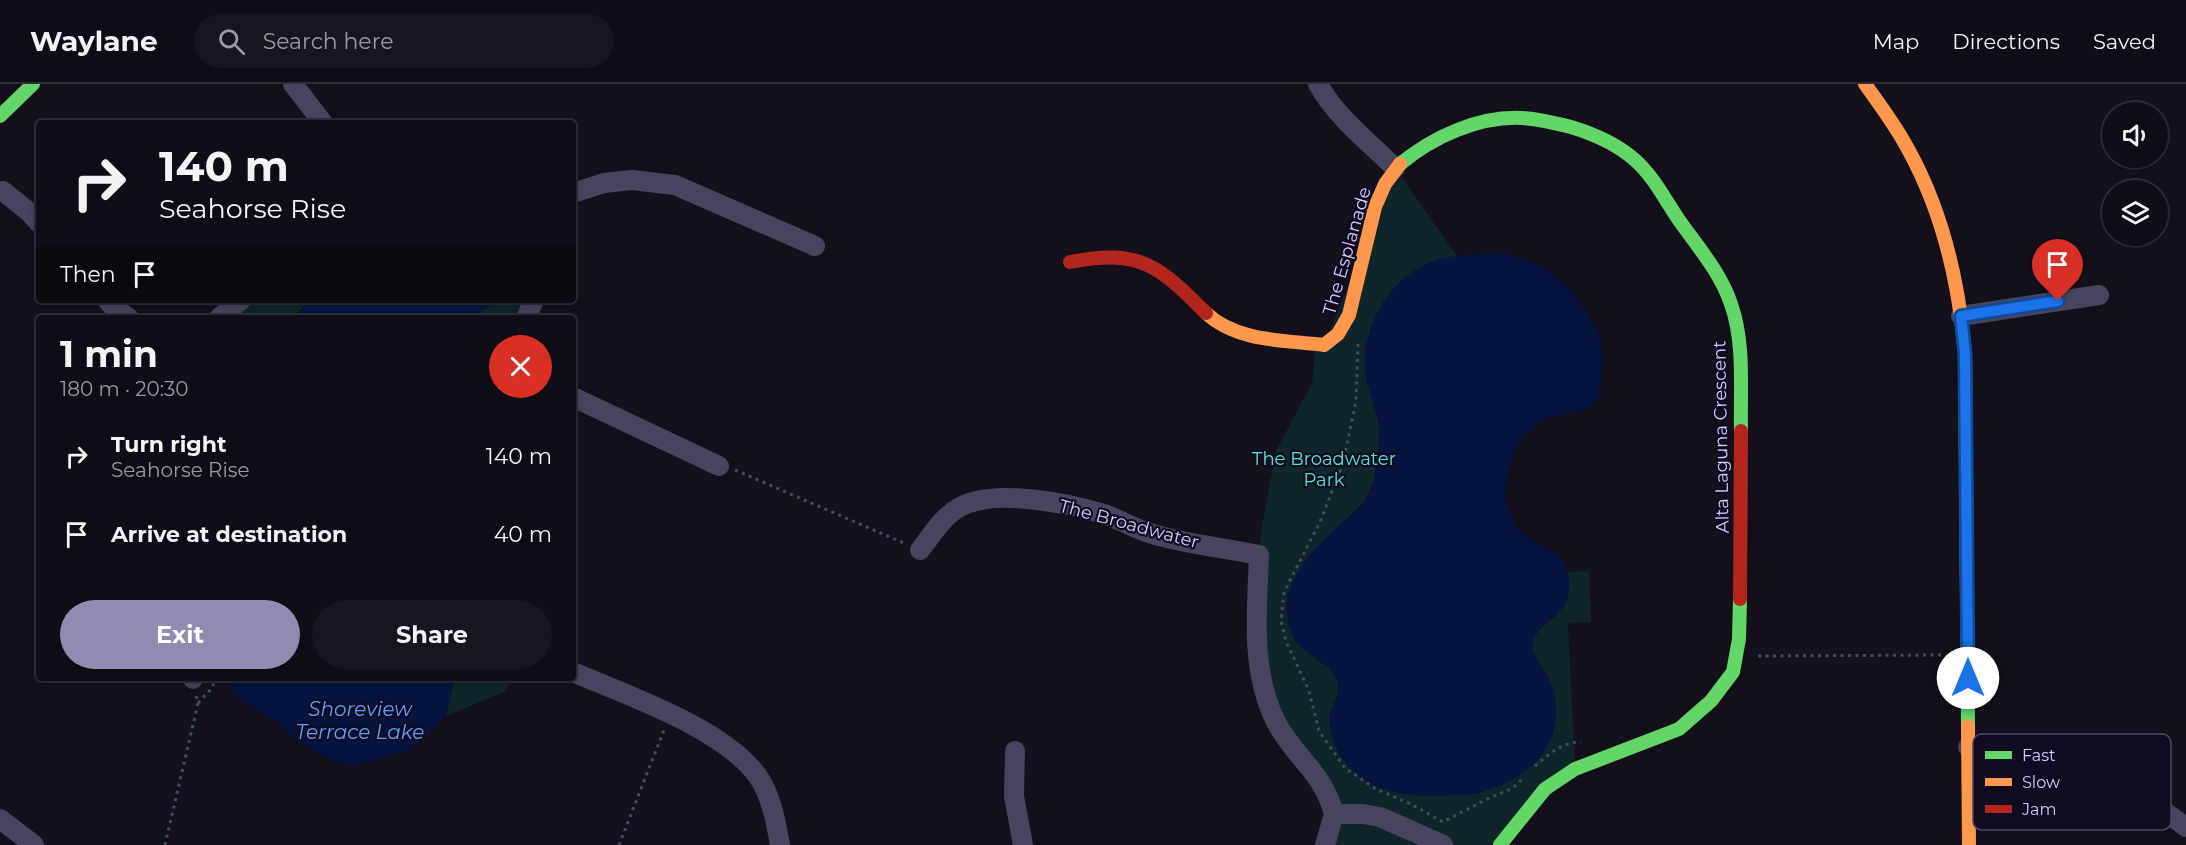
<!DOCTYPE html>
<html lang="en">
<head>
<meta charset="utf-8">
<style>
  :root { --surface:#0e0c15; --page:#17151e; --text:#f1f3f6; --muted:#9b9ba0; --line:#2e2c34; --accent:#928ab0 }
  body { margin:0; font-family:Montserrat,sans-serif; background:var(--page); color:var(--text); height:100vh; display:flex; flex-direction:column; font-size:22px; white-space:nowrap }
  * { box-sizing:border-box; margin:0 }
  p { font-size:20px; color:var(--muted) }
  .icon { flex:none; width:33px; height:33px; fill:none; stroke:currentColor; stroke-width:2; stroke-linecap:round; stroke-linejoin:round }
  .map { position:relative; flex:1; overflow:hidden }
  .side { position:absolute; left:36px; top:231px; width:540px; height:366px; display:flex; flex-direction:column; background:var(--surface); border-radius:6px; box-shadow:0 3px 9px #0003,0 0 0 2px var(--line) }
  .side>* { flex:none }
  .guide { position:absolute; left:36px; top:36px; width:540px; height:183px; border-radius:6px; box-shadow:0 3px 9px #0003,0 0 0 2px var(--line); background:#0e0c15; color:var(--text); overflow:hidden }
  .controls { position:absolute; left:2102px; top:18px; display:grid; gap:12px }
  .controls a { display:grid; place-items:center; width:66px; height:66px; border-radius:50%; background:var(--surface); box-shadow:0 3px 9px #0003,0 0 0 2px var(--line); font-size:30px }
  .pin { position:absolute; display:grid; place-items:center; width:51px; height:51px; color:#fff; margin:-62px -26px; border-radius:50% 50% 50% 0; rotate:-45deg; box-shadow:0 0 6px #0007 }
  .pin .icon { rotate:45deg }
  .me { position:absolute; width:66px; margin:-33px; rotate:0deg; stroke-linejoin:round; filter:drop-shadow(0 0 4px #0008) }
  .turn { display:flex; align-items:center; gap:21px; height:126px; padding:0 24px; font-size:27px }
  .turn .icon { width:78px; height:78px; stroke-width:2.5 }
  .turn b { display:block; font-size:42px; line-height:51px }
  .then { display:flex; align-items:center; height:57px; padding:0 24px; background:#0003; gap:12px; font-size:22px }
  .round { display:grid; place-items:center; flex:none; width:63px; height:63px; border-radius:32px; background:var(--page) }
  .summary { display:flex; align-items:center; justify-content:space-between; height:102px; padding:0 24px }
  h1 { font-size:36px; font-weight:700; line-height:45px }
  .button { display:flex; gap:12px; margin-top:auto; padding:12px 24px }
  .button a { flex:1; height:69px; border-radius:36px; background:var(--accent); color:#fff; font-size:24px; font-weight:700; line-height:69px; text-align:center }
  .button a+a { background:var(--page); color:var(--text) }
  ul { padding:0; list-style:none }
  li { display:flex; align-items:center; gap:18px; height:78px; padding:0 24px }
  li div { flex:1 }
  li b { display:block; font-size:22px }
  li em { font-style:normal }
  header { display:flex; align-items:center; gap:36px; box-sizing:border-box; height:84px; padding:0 30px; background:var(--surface); border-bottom:2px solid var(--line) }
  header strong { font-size:28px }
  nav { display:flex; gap:33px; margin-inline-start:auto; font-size:21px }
  .search { width:420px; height:54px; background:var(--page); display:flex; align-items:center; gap:15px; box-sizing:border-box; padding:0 21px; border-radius:33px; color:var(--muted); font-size:22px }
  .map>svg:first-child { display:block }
  .green { fill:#0e262a }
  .water { fill:#05143e }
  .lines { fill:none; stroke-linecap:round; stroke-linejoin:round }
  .path { stroke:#424e5f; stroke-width:3; stroke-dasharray:3 4.5; stroke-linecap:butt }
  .street { stroke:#48435e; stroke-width:20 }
  .fast { stroke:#63d668; stroke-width:14 }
  .slow { stroke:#ff974d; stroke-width:14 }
  .jam { stroke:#b3261e; stroke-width:14 }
  .route-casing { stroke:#114b97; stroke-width:15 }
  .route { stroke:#1a73e8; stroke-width:10 }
  .labels { text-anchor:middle; stroke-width:4.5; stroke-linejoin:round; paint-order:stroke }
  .street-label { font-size:18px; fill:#d6cbff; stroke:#110b21 }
  .park-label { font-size:18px; fill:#4bebd3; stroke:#110b21 }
  .water-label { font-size:20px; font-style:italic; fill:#59a1ff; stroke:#110b21 }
  .key { fill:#110b21; stroke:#4c4564; stroke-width:1.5 }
  .key-label { font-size:16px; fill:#d6cbff }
</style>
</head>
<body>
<header>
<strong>Waylane</strong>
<div class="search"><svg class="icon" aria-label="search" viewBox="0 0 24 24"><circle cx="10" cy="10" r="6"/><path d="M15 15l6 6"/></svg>Search here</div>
<nav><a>Map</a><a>Directions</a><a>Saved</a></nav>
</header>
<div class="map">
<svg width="2186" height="761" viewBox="0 0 2186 761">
  <rect width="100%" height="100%" fill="#13101c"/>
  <path class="green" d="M1395,84l62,88 -26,6 -47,38 -13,27 -6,22v23l14,53 -1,28 -4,26 -9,22 -55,53 -18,29 -6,22 3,21 8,17 22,18 11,7 8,14v10l-9,26 65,74 31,4 50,-2 75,-115 -18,-29 2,-12 6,-9 17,-14 12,-34 -2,-9 22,-1 2,51 -23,1 7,146 -75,76h-175l9,-31 -71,-127 -4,-132 3,-29 14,-75 36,-68 4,-39 8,1z
    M241,216h68l-15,18h-75z
    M499,216h35l-8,18h-56z
    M455,594h57l-6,13 -60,25z"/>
  <path class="water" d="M1500,169c16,4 32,7 46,16 22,15 44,43 53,68 3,9 3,21 3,31 -1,12 0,25 -8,35 -6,9 -18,9 -28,11 -43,7 -56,38 -61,78 -1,6 2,12 4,18 3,9 9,20 17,26 19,16 42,14 43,46 2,30 -14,29 -29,47 -6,6 -7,14 -8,21 9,18 23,33 24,54 3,44 -24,70 -63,84 -6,2 -12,5 -19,6 -9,2 -20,1 -29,1 -27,1 -54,0 -78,-13 -20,-11 -41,-41 -37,-66 2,-11 10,-21 8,-33 -4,-20 -30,-25 -42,-41 -6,-9 -8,-21 -9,-33 -3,-28 30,-64 50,-82 9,-9 23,-16 29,-27 11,-20 14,-50 13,-73 -1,-19 -13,-38 -14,-58 -2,-43 24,-91 66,-107 21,-8 46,-7 69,-9z
    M309,216h190l-29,18h-176z
    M227,594h228l-9,38 -36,34 -52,15 -18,-1 -41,-21 -20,-19 -41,-26 -6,-7z"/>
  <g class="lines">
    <path class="path" d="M1358,260l-2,57 -13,62 -23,59 -36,70 -3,29 5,20 23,50 10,40 26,37 31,21 35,15 32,18 46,-24 24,-10 9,-9
      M735,386l171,74
      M1758,572l188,-1
      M198,619l15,-16 1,-9
      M1535,682c14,-12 27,-24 46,-24
      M1992,691l10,-10
      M165,761l33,-142 -2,-7
      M619,761l45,-115"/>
    <path class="street" d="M293,0l30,39
      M1318,0c18,33 51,58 77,84
      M3,107l26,21 10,11
      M573,109l31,-10 28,-3 43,5 140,61
      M107,216l7,8 15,10
      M1961,232l138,-21
      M219,234l22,-18
      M526,234l8,-18
      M573,313l146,69
      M920,466c12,-15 23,-34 40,-43 34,-19 107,-4 144,7 14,5 28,13 42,18 36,12 75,15 113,23 -2,56 -9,115 17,167 19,36 47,50 58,92h29l17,3 63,28
      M573,588c55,24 148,55 184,103 14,19 19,47 23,70
      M193,595v-1
      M1968,663h83l32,6 103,74
      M1015,667l-1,45 9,49
      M0,735l34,26
      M1325,761l9,-31"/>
    <path class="fast" d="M0,32l33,-32
      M1400,80c33,-27 78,-48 122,-46 16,1 33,5 49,9 23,7 46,17 64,33 20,18 31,42 46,63 18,25 40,51 50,81 14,39 9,86 10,127
      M1963,250l2,20 3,372
      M1500,761l45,-56 30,-20 104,-40 32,-28 22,-29 6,-33 1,-40"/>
    <path class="slow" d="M1865,0c15,21 31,42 43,65 31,56 48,122 55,185
      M1206,229c31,29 78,27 118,32l14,-11 11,-19 26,-108 10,-23 15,-20
      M1968,642l1,119"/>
    <path class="jam" d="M1070,178c70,-14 89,4 136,51
      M1740,515l1,-168"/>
  </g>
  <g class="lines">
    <g class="route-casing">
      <path id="route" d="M1968,594l-3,-324 -4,-38 97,-15"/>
    </g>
    <use href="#route" class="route"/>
  </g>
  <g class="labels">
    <g class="street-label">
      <text transform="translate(1347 167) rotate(-74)" y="6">The Esplanade</text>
      <text transform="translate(1721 353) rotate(-91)" y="6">Alta Laguna Crescent</text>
      <text transform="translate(1129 440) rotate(15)" y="6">The Broadwater</text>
    </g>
    <g class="park-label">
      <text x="1324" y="381">The Broadwater<tspan x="1324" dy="21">Park</tspan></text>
    </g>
    <g class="water-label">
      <text x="360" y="632">Shoreview<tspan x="360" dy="23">Terrace Lake</tspan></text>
    </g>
  </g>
  <rect x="1973" y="650" width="198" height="96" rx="9" class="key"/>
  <rect x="1985" y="667" width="27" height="8" fill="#63d668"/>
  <rect x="1985" y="694" width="27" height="8" fill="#ff974d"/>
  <rect x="1985" y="721" width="27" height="8" fill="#b3261e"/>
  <g class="key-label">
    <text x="2022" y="677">Fast</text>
    <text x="2022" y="704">Slow</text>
    <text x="2022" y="731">Jam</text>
  </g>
</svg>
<div class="controls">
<a><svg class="icon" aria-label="sound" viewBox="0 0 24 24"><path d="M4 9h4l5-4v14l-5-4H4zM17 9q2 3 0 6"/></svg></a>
<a><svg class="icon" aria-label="layers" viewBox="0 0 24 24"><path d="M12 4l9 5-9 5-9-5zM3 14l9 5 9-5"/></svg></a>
</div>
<div class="pin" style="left:2058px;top:217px;background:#d93025"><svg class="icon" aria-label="arrive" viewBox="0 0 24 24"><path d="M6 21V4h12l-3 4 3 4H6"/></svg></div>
<svg class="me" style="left:1968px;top:594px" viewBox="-20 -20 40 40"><circle r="19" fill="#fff"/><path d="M0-13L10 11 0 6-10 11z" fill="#1a73e8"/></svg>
<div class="guide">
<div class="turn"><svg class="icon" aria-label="right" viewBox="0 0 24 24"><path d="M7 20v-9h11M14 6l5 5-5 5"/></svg><div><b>140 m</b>Seahorse Rise</div></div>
<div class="then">Then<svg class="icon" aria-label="arrive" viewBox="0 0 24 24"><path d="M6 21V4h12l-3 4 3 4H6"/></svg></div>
</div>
<section class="side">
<div class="summary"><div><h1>1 min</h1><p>180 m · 20:30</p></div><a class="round" style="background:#d93025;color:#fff"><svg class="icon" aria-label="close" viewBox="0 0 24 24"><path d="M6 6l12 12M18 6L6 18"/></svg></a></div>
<ul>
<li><svg class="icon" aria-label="right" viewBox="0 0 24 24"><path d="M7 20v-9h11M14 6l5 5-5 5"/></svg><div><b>Turn right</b><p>Seahorse Rise</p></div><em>140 m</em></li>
<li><svg class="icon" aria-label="arrive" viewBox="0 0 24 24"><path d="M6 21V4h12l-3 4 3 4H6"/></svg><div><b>Arrive at destination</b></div><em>40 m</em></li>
</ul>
<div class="button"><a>Exit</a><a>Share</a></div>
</section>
</div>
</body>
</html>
